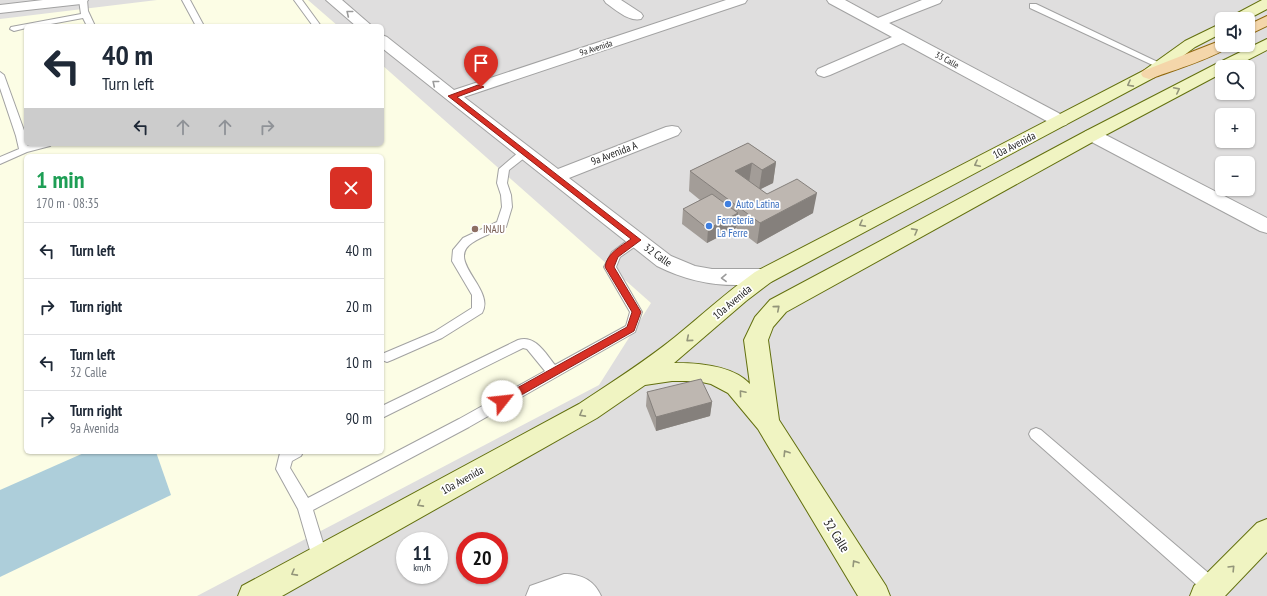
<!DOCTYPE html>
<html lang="en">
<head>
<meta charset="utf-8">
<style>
  :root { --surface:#fff; --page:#f6f6f7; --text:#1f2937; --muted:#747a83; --line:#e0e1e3 }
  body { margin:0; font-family:"PT Sans Narrow",sans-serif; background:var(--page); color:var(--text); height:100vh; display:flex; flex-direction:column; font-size:15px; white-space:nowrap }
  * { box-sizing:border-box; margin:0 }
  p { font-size:13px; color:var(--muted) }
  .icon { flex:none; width:22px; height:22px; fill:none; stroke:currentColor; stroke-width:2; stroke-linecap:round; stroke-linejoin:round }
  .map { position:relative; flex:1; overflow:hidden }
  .side { position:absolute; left:24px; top:154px; width:360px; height:300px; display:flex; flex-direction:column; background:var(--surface); border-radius:6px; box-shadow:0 1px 3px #0004 }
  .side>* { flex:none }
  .hud { position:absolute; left:24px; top:24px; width:360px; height:122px; border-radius:6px; box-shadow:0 1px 3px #0004; background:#fff; color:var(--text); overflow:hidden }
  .fabs { position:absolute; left:1215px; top:12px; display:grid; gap:8px }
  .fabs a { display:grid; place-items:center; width:40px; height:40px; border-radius:6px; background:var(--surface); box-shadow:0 1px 3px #0004; font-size:20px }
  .speed { position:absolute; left:396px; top:532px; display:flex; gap:8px; font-size:20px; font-weight:700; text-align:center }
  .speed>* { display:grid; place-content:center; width:52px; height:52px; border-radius:50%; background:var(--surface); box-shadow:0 1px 3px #0004; line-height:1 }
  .speed small { font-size:10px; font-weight:400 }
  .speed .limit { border:6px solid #d22; background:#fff; color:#111 }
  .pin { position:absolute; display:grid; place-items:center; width:34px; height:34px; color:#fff; margin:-41px -17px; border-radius:50% 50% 50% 0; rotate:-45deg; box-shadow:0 0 4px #0007 }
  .pin .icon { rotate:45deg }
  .me { position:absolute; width:44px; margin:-22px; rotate:61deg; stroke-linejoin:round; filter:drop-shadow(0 0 3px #0008) }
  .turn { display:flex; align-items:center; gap:14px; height:84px; padding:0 12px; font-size:18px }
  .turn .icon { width:52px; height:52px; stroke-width:2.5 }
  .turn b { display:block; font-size:28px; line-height:34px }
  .lanes { display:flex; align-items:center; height:38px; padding:0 12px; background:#0003; justify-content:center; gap:20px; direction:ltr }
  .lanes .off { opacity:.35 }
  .round { display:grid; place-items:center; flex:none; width:42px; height:42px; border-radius:6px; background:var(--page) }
  .headline { display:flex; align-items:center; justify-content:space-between; height:68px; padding:0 12px }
  h1 { font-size:24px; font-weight:800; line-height:30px; color:#1e9e55 }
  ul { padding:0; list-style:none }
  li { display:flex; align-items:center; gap:12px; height:56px; padding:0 12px; border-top:1px solid var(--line) }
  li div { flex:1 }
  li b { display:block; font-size:15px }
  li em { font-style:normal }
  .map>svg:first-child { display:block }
  .residential { fill:#dfdede; fill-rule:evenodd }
  .education { fill:#fcfde5; fill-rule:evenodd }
  .water { fill:#adceda }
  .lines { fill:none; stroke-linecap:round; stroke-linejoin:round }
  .service-casing { stroke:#a2a2a2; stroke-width:2 }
  .minor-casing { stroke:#a2a2a2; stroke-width:2 }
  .secondary-casing { stroke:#63700f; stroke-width:2 }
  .primary-casing { stroke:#90680e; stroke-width:2 }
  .service { fill:#fff; fill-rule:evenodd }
  .minor { fill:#fff; fill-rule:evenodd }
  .secondary { fill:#f0f4c2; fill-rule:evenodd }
  .primary { fill:#f4d6aa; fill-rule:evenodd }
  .wall { fill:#a39d98 }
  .shaded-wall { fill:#85807c }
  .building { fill:#beb7b1; stroke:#85807c }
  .oneway { stroke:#9b9b9b }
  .oneway2 { stroke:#93957a }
  .route { fill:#d93025; stroke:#8d1f18 }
  .shop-dot { fill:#3f7fe0; stroke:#fff; stroke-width:1.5 }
  .education-dot { fill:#8d6e63; stroke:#fff; stroke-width:1.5 }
  .labels { text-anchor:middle; stroke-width:3.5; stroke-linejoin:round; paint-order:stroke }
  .far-street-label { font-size:9px; fill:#212121; stroke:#fff }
  .street-label { font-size:11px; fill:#212121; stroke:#fff }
  .shop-label { font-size:11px; fill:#366cbe; stroke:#fff; text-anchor:start }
  .education-label { font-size:11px; fill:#785e54; stroke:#fff; text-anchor:start }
  .near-street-label { font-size:13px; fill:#212121; stroke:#fff }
</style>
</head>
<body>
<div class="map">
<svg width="1267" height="596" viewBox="0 0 1267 596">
  <rect width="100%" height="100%" fill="#f0eee8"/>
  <path class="residential" d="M0,0h1267v596h-1267zM1222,19h26v26h-26zM26,26h356v118h-356zM1222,67h26v26h-26zM1222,115h26v26h-26zM26,156h356v296h-356zM1222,163h26v26h-26zM405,541h34v34h-34zM465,541h34v34h-34z"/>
  <path class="education" d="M157,0h151l30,26h-312v118h356v-79l269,238 -52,82 -402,211h-197v-577zM26,156h356v296h-356z"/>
  <path class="water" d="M86,452h70l15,43 -171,82v-87z"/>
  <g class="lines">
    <g class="service-casing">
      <path id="service" d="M79,0h8l1,11 7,15h-8l-4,-8 -43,8h-14v2l-12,3 -4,-2 1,-2 70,-13z
        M182,0h8l14,26h-8z
        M294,0h8l19,26h-8z
        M1030,4h6l130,62 -1,2h-6l-129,-60z
        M0,72l4,3 22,61v8l2,2 8,-2h16l-2,2 -23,6 -27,12v-7l19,-8 -3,-13 -16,-48z
        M524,150l4,1 1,2 -1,2 -19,15 -2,13 4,12 1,12 -6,20c-11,5 -24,9 -34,16 -27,18 24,46 10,70l-40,25 -50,22 -5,2 -5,-2v-6l52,-22 38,-24v-13l-20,-34 1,-11 10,-12 34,-16 5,-15 -1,-12 -4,-12 2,-14 21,-18z
        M636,236l4,1 2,3 -2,3 -20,14 -4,10 26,45 -7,20 -166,95 -156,83 15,49 -2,5 -6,2 -6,-2 -16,-55 -22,-40 4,-16 23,-1 -2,4 -9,5 -2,7 18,30 151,-79 86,-48 -18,-22 -4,-1 -141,70v-12l136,-66c17,-6 28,14 37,25l71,-39 4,-14 -26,-45 8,-15 20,-15z
        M1036,428l5,2 178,152 2,6 -2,6 -6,2 -6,-2 -176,-156 -2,-4 2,-4z"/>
    </g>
    <g class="minor-casing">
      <path id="minor" d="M43,0h45l-2,3 -5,1 -81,9v-8z
        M326,0h16l30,26h-16z
        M604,0h17l20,13 2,3 -2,3c-12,3 -25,-9 -35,-16z
        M726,0h21l-2,3 -281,94 94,72 108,-42 6,-1 6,1 3,4 -3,4 -109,43 102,78 24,10 17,3h51l8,3 3,5 -3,5c-10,3 -18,3 -28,3 -31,1 -58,-5 -86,-19l-275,-218v-13l5,2 67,53z
        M827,0h18l33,18 44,-18h20l-2,3 -51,20 177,94 3,4 -3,4 -6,1 -6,-1 -151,-82 -73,32 -6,2 -6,-2 -2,-3 2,-3 74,-32 -63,-34z
        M1092,130l6,1 169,87v15l-7,-2 -174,-92 -3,-4 3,-4z
        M564,574c17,0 30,6 37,22h-75l4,-10z"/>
    </g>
    <g class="secondary-casing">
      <path id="secondary" d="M1262,0h5v9l-19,10h-18l2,-3z
        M1222,23v10l-27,14 -40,30 -384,205 -25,19 -72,62c24,0 59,2 76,21l-6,-44 11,-23 15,-17 316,-169 130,-67 51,-25v11l-33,17h-12v6l-124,66 -312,173 -13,15 -5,13 11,80 107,166 4,10h-32l-100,-167 -30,-36 -17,-9 -14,-3h-25l-27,4 -48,33 -315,178h-44l4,-10 337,-182c33,-22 65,-42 96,-67 27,-22 52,-45 80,-65l388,-201 42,-30z
        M1267,519v33l-42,44h-35l4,-10 63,-63z"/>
    </g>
    <g class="primary-casing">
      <path id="primary" d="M1267,16v10l-19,9v-10z
        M1222,40v5h8c-7,10 -61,27 -75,32l-6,2 -6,-2 -2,-3 2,-3z"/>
    </g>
    <use href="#service" class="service"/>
    <use href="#minor" class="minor"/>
    <use href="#secondary" class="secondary"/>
    <use href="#primary" class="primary"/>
  </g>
  <path class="wall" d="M748,143l28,19 -3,21 -13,6 7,5 46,19 -56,31 -21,-16 -29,15 -25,-19 1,-15 17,-9 -11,-9 1,-20z
    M647,392l65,10 -2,14 -54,15 -10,-25z"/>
  <path class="shaded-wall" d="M776,162l-3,21 -14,7 3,-20z
    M752,163l-3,20 -14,-12z
    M817,193l-4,20 -56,31 3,-21z
    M738,213l-2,15 -29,15 1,-14z
    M712,402l-2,14 -54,15v-14z"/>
  <path class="building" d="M748,143l28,19 -14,8 -10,-7 -17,8 32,23 30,-15 20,14 -57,30 -70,-52z
    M712,194l26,19 -30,16 -25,-20z
    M701,379l11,23 -56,15 -9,-25z"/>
  <defs><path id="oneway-chevron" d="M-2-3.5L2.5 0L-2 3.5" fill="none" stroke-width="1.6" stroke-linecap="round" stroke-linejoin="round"/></defs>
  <g class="oneway">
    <use href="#oneway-chevron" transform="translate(349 13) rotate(-141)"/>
    <use href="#oneway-chevron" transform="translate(435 83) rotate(-141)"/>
    <use href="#oneway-chevron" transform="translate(724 278) rotate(179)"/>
  </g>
  <g class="oneway2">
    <use href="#oneway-chevron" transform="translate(1130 84) rotate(152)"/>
    <use href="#oneway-chevron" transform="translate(1177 90) rotate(-27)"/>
    <use href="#oneway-chevron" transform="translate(977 164) rotate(153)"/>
    <use href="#oneway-chevron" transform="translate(862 224) rotate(152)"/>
    <use href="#oneway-chevron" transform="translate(915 231) rotate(-29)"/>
    <use href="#oneway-chevron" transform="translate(777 308) rotate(-41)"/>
    <use href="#oneway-chevron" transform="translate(689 339) rotate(140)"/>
    <use href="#oneway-chevron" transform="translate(742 393) rotate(-130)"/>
    <use href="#oneway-chevron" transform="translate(582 414) rotate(151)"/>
    <use href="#oneway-chevron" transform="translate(786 453) rotate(-122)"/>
    <use href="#oneway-chevron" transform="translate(420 504) rotate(151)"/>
    <use href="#oneway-chevron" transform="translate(855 563) rotate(-122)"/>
    <use href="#oneway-chevron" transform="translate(1232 568) rotate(-46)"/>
    <use href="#oneway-chevron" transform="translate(294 573) rotate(151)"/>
  </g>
  <path class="route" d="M478,85l6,2 -27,10 184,143 -23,17 -4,10 27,45 -7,19 -132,75 -3,-2 -2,-3 2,-3 128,-71 5,-15 -27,-45c2,-14 15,-20 26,-28l-183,-143z"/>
  <g class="shop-dot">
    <circle cx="728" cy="204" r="4"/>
    <circle cx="709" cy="226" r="4"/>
  </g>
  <circle class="education-dot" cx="475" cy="229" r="4"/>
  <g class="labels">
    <g class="far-street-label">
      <text transform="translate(596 48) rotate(-18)" y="3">9a Avenida</text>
      <text transform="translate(947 60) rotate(28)" y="3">33 Calle</text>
    </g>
    <g class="street-label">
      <text transform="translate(1014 145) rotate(-27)" y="4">10a Avenida</text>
      <text transform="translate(614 153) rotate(-21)" y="4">9a Avenida A</text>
      <text transform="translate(658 255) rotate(35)" y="4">32 Calle</text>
      <text transform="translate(732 302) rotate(-40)" y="4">10a Avenida</text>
      <text transform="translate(462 480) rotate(-29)" y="4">10a Avenida</text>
    </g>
    <g class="shop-label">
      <text x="736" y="208">Auto Latina</text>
      <text x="717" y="224">Ferretería<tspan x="717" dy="13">La Ferre</tspan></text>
    </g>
    <g class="education-label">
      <text x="483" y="233">INAJU</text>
    </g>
    <g class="near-street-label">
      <text transform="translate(837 535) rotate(58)" y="5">32 Calle</text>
    </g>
  </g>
</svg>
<div class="fabs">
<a><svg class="icon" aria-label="sound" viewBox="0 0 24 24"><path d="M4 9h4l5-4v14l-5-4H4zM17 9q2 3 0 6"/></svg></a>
<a><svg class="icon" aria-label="search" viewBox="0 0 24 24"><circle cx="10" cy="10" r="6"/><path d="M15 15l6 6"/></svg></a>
<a>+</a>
<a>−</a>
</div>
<div class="speed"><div>11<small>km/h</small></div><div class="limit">20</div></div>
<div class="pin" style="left:481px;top:87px;background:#d93025"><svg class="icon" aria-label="arrive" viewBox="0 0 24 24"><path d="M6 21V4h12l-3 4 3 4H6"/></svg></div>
<svg class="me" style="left:502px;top:401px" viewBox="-20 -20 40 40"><circle r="19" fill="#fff"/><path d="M0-13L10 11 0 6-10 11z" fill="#d93025"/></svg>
<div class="hud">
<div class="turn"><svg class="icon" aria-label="left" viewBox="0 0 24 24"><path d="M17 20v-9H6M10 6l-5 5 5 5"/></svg><div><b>40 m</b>Turn left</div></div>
<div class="lanes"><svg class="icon" aria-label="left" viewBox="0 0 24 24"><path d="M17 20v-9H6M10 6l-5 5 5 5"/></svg><svg class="icon off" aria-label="ahead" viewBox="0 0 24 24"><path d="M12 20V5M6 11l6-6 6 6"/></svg><svg class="icon off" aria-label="ahead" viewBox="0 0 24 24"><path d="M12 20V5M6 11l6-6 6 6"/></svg><svg class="icon off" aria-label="right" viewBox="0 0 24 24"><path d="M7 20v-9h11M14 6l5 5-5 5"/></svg></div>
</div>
<section class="side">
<div class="headline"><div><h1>1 min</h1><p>170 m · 08:35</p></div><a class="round" style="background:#d93025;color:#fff"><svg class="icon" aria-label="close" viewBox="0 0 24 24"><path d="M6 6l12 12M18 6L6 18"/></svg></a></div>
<ul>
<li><svg class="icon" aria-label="left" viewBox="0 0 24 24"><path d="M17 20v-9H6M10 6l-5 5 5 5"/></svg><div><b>Turn left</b></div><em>40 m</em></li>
<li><svg class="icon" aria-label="right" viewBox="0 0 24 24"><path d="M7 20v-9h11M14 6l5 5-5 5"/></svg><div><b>Turn right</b></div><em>20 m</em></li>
<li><svg class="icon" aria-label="left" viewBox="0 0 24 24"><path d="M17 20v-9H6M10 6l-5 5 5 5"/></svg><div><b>Turn left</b><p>32 Calle</p></div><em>10 m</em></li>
<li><svg class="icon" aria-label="right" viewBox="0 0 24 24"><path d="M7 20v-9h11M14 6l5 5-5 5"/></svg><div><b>Turn right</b><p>9a Avenida</p></div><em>90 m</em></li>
</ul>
</section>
</div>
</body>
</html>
